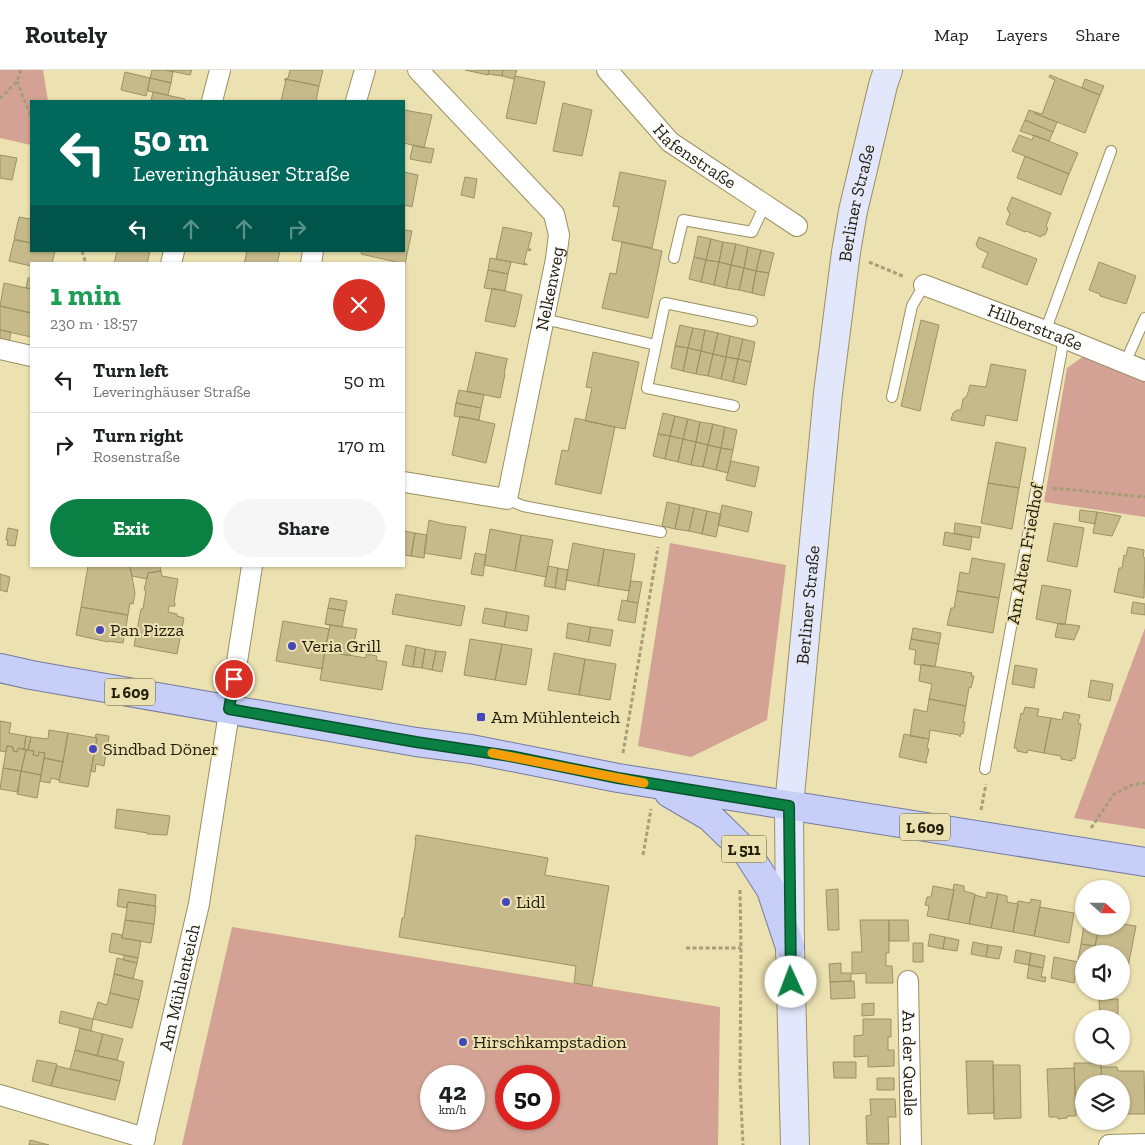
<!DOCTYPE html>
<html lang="en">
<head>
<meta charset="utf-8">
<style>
  :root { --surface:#fff; --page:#f6f6f6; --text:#202124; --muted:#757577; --line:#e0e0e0; --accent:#0b8043 }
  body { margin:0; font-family:"Zilla Slab",serif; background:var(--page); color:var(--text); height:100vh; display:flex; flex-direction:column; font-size:19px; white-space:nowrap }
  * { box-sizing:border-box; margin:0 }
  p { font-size:16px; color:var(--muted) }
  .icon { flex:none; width:28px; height:28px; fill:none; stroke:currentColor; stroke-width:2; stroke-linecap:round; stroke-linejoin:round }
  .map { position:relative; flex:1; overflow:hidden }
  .drawer { position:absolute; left:30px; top:192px; width:375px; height:305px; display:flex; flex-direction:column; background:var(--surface); border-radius:0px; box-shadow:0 1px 4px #0004 }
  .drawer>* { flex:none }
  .top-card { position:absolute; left:30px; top:30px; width:375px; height:152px; border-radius:0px; box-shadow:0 1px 4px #0004; background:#00695c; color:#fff; overflow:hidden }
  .needle { width:32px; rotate:111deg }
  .fabs { position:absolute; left:1075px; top:810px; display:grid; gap:10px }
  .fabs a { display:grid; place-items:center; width:55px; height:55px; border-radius:50%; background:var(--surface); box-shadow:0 1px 4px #0004; font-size:25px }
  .speed { position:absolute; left:420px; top:995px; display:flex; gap:10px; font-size:25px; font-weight:700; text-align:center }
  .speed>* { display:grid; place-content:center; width:65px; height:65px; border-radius:50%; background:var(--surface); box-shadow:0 1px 4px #0004; line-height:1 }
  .speed small { font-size:12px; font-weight:400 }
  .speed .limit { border:8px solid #d22; background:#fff; color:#111 }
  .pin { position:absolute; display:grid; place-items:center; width:42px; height:42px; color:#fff; margin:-21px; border:2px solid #fff; border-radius:50%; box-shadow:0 1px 5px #0007 }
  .me { position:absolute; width:55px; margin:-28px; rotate:358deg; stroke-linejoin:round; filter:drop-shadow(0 0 4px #0008) }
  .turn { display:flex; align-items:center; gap:18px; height:105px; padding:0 20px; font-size:22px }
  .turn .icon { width:65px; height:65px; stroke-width:2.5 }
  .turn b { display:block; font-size:35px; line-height:42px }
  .lanes { display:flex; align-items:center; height:48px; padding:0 20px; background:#0003; justify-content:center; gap:25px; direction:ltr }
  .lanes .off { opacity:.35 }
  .round { display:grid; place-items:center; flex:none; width:52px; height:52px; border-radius:26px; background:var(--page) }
  .summary { display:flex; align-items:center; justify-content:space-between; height:85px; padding:0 20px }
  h1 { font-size:30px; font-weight:700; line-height:38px; color:#1e9e55 }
  .action { display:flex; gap:10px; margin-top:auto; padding:10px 20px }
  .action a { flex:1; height:58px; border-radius:30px; background:var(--accent); color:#fff; font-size:20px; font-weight:700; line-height:58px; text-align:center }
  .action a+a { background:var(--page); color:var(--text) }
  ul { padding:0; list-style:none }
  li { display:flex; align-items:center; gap:15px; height:65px; padding:0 20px; border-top:1px solid var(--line) }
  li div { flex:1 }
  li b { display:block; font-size:19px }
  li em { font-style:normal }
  header { display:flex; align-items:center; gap:30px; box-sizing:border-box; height:70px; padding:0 25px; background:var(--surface); border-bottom:1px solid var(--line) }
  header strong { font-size:24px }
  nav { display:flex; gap:28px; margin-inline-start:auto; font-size:18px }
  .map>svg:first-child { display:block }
  .green { fill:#d3a294; fill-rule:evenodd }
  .building { fill:#c6ba8b; stroke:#9d9264 }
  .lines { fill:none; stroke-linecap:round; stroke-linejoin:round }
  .service-casing { stroke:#9b8f62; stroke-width:12 }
  .minor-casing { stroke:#9b8f62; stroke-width:22 }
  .secondary-casing { stroke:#9b8f62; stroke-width:30 }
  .primary-casing { stroke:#757ba1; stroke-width:30 }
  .path { stroke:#a79e78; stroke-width:3; stroke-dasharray:4 2.5; stroke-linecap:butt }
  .service { stroke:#fff; stroke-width:10 }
  .minor { stroke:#fff; stroke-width:20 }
  .secondary { stroke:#e3e7fb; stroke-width:28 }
  .primary { stroke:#c7cef7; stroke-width:28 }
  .route-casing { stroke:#07532c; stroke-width:12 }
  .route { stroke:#0b8043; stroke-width:9 }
  .slow { stroke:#f59e0b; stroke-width:9 }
  .poi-dot { fill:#4447bc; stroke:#ece1b0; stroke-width:2 }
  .labels { text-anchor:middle; stroke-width:4; stroke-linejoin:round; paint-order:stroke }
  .shield { fill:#ece1b0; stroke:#5f583c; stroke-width:1 }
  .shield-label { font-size:16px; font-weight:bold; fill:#221d0b }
  .street-label { font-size:18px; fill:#221d0b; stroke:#ece1b0 }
  .poi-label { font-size:18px; fill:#221d0b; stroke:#ece1b0; text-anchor:start }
</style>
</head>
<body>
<header>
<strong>Routely</strong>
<nav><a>Map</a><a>Layers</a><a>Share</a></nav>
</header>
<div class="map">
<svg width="1145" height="1075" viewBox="0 0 1145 1075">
  <rect width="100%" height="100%" fill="#ece1b0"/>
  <path class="green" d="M0,0h43l5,31h-17v44l-31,-7z
    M1084,286l61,23v138l-101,-15 23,-134z
    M670,473l116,22 -19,155 -76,37 -53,-11z
    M1145,558v201l-71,-11z
    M232,857l488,80 -2,138h-536zM431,1006h43v43h-43zM506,1006h43v43h-43z"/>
  <path class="building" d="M152,0h14l7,2 -2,11 -21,-5z
    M166,0h26l-2,5z
    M290,0h33l-4,16 -34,-7 3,-1z
    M465,0h24l-1,5z
    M489,0h14l-1,6 -14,-2z
    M503,0h14l-3,9 -12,-3z
    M125,2l25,6 -4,18 -25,-6z
    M1050,5l50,20 -15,38 -51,-20 1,-1 7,2 13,-34 -6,-3z
    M515,6l30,6 -9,42 -30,-6z
    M150,8l21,5 -3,12 -20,-4z
    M285,9l34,7 -3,15h-35l5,-21h-2z
    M1085,9l19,7 -4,9 -18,-7z
    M153,22l32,7v2h-34z
    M563,33l29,7 -10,46 -29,-5z
    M404,40l28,5 -8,33 -20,-5z
    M1029,40l6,2 -1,1 23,9 -4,10 -28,-12z
    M1025,50l28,12 -4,9 -29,-10z
    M1019,65l13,5 2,-5 44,18 -9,21 -57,-23z
    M413,75l21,4 -3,14 -21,-4z
    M0,85l17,3 -5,22 -12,-2z
    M1025,86l44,18 -8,21 -44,-17z
    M404,102l14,3 -6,32 -8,-2z
    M620,102l46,9 -14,67 -40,-8 7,-33 -6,-1z
    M465,107l12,2 -3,19 -13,-3z
    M1012,127l39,16 -5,13 2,2 -3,7h-3l-1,2 -15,-6 -1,1 -19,-8 4,-10 -3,-5z
    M19,147l12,2v24l-17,-4z
    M503,157l29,6 -4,16h3l-1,2 -3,-1 -3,13 3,1v1l-31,-6z
    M404,160l8,1 -7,33 -44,-10 1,-3h42z
    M698,166l13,3 -5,21 -12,-3z
    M979,167l58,22 -10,26 -45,-18 6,-14 -10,-5 -2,-3z
    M711,169l12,3 -4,20 -13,-2z
    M14,170l17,3v8h24l-3,13h-21v2l-22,-5z
    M622,172l40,9 -14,67 -46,-10 8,-35 6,1z
    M723,172l13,2 -5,21 -12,-3z
    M736,174l12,3 -4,21 -13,-3z
    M748,177l13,3 -5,21 -12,-3z
    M761,180l13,3 -5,20 -13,-2z
    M117,181h33l-3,13h-33z
    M247,181h33l-3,13h-33z
    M694,187l12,3 -5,22 -12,-3z
    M490,188l21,4 -3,12 -20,-4z
    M706,190l13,2 -5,23 -13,-3z
    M719,192l12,3 -5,23 -12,-3z
    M1099,192l37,14 -10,28 -26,-8v-2l-11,-4z
    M731,195l13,3 -5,22 -13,-2z
    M744,198l12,3 -4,22 -13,-3z
    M488,200l20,4 -3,17 -21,-3z
    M756,201l13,2 -5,23 -12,-3z
    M28,208h3v11l-5,-1z
    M4,213l27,6v24l-31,-7z
    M492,218l30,7 -7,32 -30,-6z
    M0,236l31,7v24l-31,-7z
    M921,250l18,5 -19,86 -19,-5z
    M680,255l13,3 -5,20 -13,-2z
    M693,258l12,2 -4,21 -13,-3z
    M0,260l11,2 -2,11 -9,-3z
    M705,260l13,3 -5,21 -12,-3z
    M718,263l12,3 -4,21 -13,-3z
    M730,266l13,3 -5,20 -12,-2z
    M743,269l12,3 -4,20 -13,-3z
    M675,276l13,2 -5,23 -12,-3z
    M688,278l13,3 -5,23 -13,-3z
    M701,281l12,3 -5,22 -12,-2z
    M476,282l32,7 -1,1 -3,14h1l-5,24 -33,-7z
    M593,282l46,10 -14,67 -40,-8 7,-33 -6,-1z
    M713,284l13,3 -5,22 -13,-3z
    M726,287l12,2 -5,23 -12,-3z
    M738,289l13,3 -5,23 -13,-3z
    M991,294l35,6 -9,51 -31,-6 -2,11 -33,-6 2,-7 4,-3h4l2,-11 4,-3 3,-11 16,2z
    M459,320l25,5 -3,13 -25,-5z
    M456,333l25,5 -2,12 -25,-4z
    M663,343l12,3 -5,20 -12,-2z
    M460,346l35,8 -9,39 -34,-8z
    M675,346l13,3 -5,20 -13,-3z
    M575,348l40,9 -14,67 -46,-10 7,-34 6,1z
    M688,349l12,3 -4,20 -13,-3z
    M700,352l13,2 -5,21 -12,-3z
    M713,354l12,3 -4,21 -13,-3z
    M725,357l12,3 -4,20 -12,-2z
    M658,364l12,2 -5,23 -12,-3z
    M670,366l13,3 -5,23 -13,-3z
    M683,369l13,3 -5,23 -13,-3z
    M696,372l12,3 -5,22 -12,-2z
    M996,372l30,6 -7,40 -31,-5z
    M708,375l13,3 -5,22 -13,-3z
    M721,378l12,2 -5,23 -12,-3z
    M731,391l28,6 -4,20 -29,-7z
    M988,413l31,5 -7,41 -31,-6z
    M667,432l13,3 -5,24 -13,-3z
    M680,435l14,3 -5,23 -14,-2z
    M722,435l30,7 -4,20 -30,-7z
    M694,438l13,3 -5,23 -13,-3z
    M1080,440l17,2 -2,12 -16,-3z
    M707,441l14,3 -5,23 -14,-3z
    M1097,442l24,4 -9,20 -19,-3z
    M429,450l15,4 22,3 -5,32 -37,-6z
    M955,453l26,4 -2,11 -25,-5z
    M1054,453l30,5 -7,39 -30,-6z
    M8,458l10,2 -3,16 -8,-1 1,-5h-2z
    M490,459l31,6 -6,36 -31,-6z
    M404,461l11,2 -4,23 -7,-1z
    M945,462l27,5 -2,13 -27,-5z
    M415,463l12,2 -3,23 -13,-2z
    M521,465l32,5 -7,37 -31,-6z
    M573,473l31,6 -6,37 -32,-6z
    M1128,477l16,3 -1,7 2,1 -1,40 -30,-6 5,-24h3l2,-13 2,1z
    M604,479l31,5 -6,37 -31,-5z
    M475,483l11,2 -3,21 -12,-2z
    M972,488l33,6 -6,34 -42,-7 3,-19 9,2z
    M88,496h42l5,27 -2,11 -3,-1 -2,12 -47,-8z
    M130,496h30l1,5 -13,2 -1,6 -15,-3z
    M548,496l10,2 -3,20 -11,-2z
    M558,498l10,2 -3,20 -10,-2z
    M161,501l1,5 16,3 -4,23 1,1v3h-6l-1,6 9,2v2l7,2 -7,36 -43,-8 7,-37h2l3,-19h-2l4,-17z
    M0,504l10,3 -3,15 -7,-2z
    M631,511l11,1 -4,21 -11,-2z
    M1042,515l29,5 -6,35 -29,-6z
    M957,521l42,7 -6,35 -46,-8 4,-17h3z
    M396,524l69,12 -4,20 -69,-12z
    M330,528l17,3 -2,10 -17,-3z
    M622,530l16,3 -3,20 -17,-3z
    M1133,532l12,2v11l-14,-2z
    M81,537l47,8 -5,28 -15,-2v1l-32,-7z
    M328,538l17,3 -3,16 -17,-3z
    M485,538l22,4 -3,15 -22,-4z
    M507,542l22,4 -2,15 -23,-4z
    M283,551l46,8 -7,40 -46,-8z
    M568,553l23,4 -3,15 -22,-4z
    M1058,553l22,3 -6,14 -19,-3z
    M325,554l32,5 -3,14 -2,-1 -2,14 -25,-5 5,-26z
    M591,557l22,3 -3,16 -22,-4z
    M913,558l28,5 -2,11 -28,-5z
    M470,569l32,5 -7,36 -31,-5z
    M911,569l28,5 -4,23 -21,-3 2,-14 -7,-1z
    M502,574l30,5 -6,36 -31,-5z
    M406,575l10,2 -3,20 -11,-2z
    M416,577l9,2 -3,19 -9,-1z
    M425,579l11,2 -4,19 -10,-2z
    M325,581l41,7v-4l11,2 -1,4 11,2 -5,28 -62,-10z
    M436,581l10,1 -4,20 -10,-2z
    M554,583l31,6 -6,36 -31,-5z
    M585,589l31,5 -6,36 -31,-5z
    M921,594l51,9 -1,3h3l-3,12 -2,-1 -3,19 -37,-7 3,-15 -13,-3z
    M1015,595l22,4 -3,19 -22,-4z
    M1091,610l22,4 -3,17 -22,-4z
    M929,629l37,7 -3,16h2l-2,12 -2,-1 -1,4 -1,-2 -29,-5 -1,9 -19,-3 4,-27 13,3z
    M1025,637l14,2 -2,7 14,2 -7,35 -16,-3 -1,3 -10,-2v-3h-3l7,-35 2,1z
    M1064,642l16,3 -2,8 3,1 -6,35 -3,-1v3l-11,-2v-3l-17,-3 7,-35 11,2z
    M0,651l11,2 -2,10 17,3 -2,13 -6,-1 -1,4 -4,-1v-4l-6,-1 -1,6 -6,-1z
    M49,660l19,3 -5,29 -19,-4 1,-5 -6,-1 -1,4 -5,-1 1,-4 -6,-1 3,-13 17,2z
    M68,663l29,5 -9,49 -29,-5z
    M96,664l13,2 -5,30 -8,-2 -1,8 -4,-1 6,-33h-2z
    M904,664l25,5 -2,9 2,1 -3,12 1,2 -28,-6z
    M26,666l5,1 -3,13 -4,-1z
    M7,676l6,1v4l4,1 1,-4 8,2 -5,21 -18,-3z
    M26,680l8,1 -1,4 5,1 1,-4 6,1 -4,22 -20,-4z
    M44,688l19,4 -4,18 -8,-2 -1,5 -10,-2z
    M3,698l18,3 -3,21 -18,-3z
    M21,701l20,4 -4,23 -20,-4z
    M117,739l53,7 -3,19 -20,-1 1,-1 -33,-5z
    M416,765l132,23 -3,17 64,11 -17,100 -18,-3 2,-17 -177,-29 3,-19h2l12,-78h-1z
    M954,814l10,2v5l11,3 -6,30 -21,-4 6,-30h-1z
    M933,816l21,4 -6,30 -21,-4 2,-10 -4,-1 2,-8h4z
    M119,819l37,6 -1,11 -27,-4 -2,6 -9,-2z
    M838,819l1,41h-11l-2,-40z
    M987,822l11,2 -7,34 -22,-4 6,-29 11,3z
    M998,824l9,2v6l11,2 -5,28 -22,-4z
    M1031,829l10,2 -7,35 -21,-4 5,-28 -1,-1 1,-2 12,2z
    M128,832l28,4 -2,18 -29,-4z
    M1040,837l34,6 -5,30 -35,-7z
    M125,850l29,4 -3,19 -29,-5z
    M860,850h29v33h-3v13h6l1,17h-27v-10l-14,1v-22h10z
    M889,850h19l1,21h-20z
    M1121,851l2,3 13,2 -8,41 -7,-1v-12l-26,-1v-7l4,-20h22z
    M1084,854v2l15,1 -4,19 -14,-2z
    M112,863l10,2v3l19,3 -3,17 -29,-6z
    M930,864l15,3 -2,12 -15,-3z
    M945,867l14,3 -2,11 -14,-2z
    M973,872l15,3 -2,12 -15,-3z
    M913,873h10v19h-10z
    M1081,874l14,2 -1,8h-10v7l-6,-1z
    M988,875l14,2 -3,12 -13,-2z
    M1016,880l15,3 -2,12 -15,-3z
    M1031,883l14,3 -2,12 -14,-3z
    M124,885l14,3 -1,5 -14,-3z
    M1054,887l24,5 -4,21 -23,-5z
    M117,888l20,5 -4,16 -19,-5z
    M1078,890l6,1v18l-9,-2z
    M841,893v10h10v8l-21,1 -1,-18z
    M1029,895l14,3 -2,9h5l-1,5 -18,-4z
    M114,904l29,7 -4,19 -29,-7z
    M854,911l1,17 -24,1 -1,-17z
    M110,923l29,7 -7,28 -39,-9 5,-17 9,3z
    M1118,929v20h-18l-1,-19z
    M874,933v12l-12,1v-12z
    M61,941l32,8 -2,12 -32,-8z
    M863,949h28v18h-3v13h6v16l-26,1v-11l-14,1v-21l9,-1z
    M80,958l23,6 -6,22 -22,-6z
    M103,964l20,5 -6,21 -20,-4z
    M75,980l49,12 -4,19 -50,-12z
    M37,990l20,4 -6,22 -19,-5z
    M966,991h27l1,52 -26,1z
    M833,992h23v16h-22z
    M1074,993h27l1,21h-18v27h-8z
    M993,995h27l1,53 -27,1z
    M57,996l63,15 -5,19 -64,-14z
    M1101,997h16l1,4h26l1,43h-24v-30h-19z
    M1074,998l2,48h-9v2l-9,1v-2h-9l-2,-48z
    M877,1008h17v12h-17z
    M870,1029h25l1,18h-8l1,27h-22l-1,-28 5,-1z
    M30,1070l19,5h-20z"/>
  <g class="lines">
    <g class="service-casing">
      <path id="service" d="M674,188l9,-38 69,12 13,-27
        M544,249l112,26
        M1045,262l66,-181
        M1125,293l20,-45
        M892,327l20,-91 12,-21
        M734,336l-87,-18 18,-85 87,18
        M507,429l16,7 138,26
        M985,699l79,-431"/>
    </g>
    <g class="minor-casing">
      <g id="minor">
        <path id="s1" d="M607,0l63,72 127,84"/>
        <path d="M212,31l8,-31"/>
        <path d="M356,31l9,-31"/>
        <path d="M171,194l3,-13"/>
        <path d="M311,194l2,-13"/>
        <path id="s2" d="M924,215l140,53 81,33"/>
        <path d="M0,279l31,7"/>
        <path id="s3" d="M404,412l103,17 49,-240 3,-24 -5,-21 -136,-144"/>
        <path id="s4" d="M908,911l3,164"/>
        <path d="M0,1025l145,43"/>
        <path id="s5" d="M143,1075l56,-241 53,-338"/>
        <path d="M1109,1075l36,-1"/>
      </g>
    </g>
    <g class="secondary-casing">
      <g id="secondary">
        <path id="s6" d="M795,1075l-5,-198 -1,-141 39,-413 18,-141 7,-41 30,-126 5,-15"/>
      </g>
    </g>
    <g class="primary-casing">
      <path id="primary" d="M0,598l31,7 385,67 55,7 147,29 527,84
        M669,723l41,24 38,37 23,36 19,57"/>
    </g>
    <path class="path" d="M17,11l14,36
      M0,29l17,-18 4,-11
      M82,181l4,13
      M869,192l36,15
      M1053,418l92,9
      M623,683l35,-206
      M981,740l5,-26
      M1091,758l23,-34 18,-9 13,-2
      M643,785l8,-46
      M740,820l1,58 -1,132 3,65
      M686,878h55"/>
    <use href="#service" class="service"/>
    <use href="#minor" class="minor"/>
    <use href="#secondary" class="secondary"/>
    <use href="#primary" class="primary"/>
  </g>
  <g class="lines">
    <g class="route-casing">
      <path id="route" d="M234,609l-5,30 187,33 94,14 108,22 171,28 2,176"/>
    </g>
    <use href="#route" class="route"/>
    <path class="slow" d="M492,683l152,30"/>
  </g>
  <g class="poi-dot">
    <circle cx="100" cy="560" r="5"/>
    <circle cx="292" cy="576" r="5"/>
    <rect x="476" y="642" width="10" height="10" rx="2.5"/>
    <circle cx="93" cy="679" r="5"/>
    <circle cx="506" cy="832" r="5"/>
    <circle cx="463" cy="972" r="5"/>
  </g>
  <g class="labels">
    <g class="shield">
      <rect x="105" y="608.5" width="50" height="27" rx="4"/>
      <rect x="900" y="743.5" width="50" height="27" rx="4"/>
      <rect x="721.5" y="765.5" width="45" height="27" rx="4"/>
    </g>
    <g class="shield-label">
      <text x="130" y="628">L 609</text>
      <text x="925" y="763">L 609</text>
      <text x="744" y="785">L 511</text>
    </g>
    <g class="street-label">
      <text dy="6" stroke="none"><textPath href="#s1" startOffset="124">Hafenstraße</textPath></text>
      <text dy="6" stroke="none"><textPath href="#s6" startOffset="946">Berliner Straße</textPath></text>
      <text dy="6" stroke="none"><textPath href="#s3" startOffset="319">Nelkenweg</textPath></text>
      <text dy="6" stroke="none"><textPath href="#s2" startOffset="119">Hilberstraße</textPath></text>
      <text transform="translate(1025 484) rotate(-80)" y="6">Am Alten Friedhof</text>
      <text dy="6" stroke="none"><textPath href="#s6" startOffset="541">Berliner Straße</textPath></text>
      <text dy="6" stroke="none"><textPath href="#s5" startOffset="162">Am Mühlenteich</textPath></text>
      <text dy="6" stroke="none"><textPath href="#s4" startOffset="82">An der Quelle</textPath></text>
    </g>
    <g class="poi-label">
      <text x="110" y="566">Pan Pizza</text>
      <text x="302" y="582">Veria Grill</text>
      <text x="491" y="653">Am Mühlenteich</text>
      <text x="103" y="685">Sindbad Döner</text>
      <text x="516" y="838">Lidl</text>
      <text x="473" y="978">Hirschkampstadion</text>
    </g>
  </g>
</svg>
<div class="fabs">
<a><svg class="needle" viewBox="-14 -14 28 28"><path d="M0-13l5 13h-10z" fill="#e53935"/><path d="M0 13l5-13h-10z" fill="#757577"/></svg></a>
<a><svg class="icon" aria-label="sound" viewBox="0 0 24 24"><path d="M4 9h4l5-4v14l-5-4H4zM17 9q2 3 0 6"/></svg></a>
<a><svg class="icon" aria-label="search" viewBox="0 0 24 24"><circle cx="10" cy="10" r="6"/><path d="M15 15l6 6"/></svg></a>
<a><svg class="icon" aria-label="layers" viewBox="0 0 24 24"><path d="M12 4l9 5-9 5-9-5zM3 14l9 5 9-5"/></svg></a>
</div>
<div class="speed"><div>42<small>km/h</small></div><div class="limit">50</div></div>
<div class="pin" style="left:234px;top:609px;background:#d93025"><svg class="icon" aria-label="arrive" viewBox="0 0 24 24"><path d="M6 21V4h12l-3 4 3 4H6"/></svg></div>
<svg class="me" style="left:791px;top:912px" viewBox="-20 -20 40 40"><circle r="19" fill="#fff"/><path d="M0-13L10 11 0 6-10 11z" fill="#0b8043"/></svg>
<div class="top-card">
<div class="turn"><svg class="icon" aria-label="left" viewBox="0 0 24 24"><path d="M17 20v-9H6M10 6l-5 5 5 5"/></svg><div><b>50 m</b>Leveringhäuser Straße</div></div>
<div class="lanes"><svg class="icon" aria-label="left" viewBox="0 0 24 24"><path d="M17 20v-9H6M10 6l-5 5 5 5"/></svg><svg class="icon off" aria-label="ahead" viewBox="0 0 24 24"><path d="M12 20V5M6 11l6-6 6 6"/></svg><svg class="icon off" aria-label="ahead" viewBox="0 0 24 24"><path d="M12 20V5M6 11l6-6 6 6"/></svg><svg class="icon off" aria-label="right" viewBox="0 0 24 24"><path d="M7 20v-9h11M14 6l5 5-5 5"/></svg></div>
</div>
<section class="drawer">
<div class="summary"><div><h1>1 min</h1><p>230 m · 18:57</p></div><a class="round" style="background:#d93025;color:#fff"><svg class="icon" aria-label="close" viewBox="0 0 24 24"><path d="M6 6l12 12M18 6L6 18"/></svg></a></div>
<ul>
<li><svg class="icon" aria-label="left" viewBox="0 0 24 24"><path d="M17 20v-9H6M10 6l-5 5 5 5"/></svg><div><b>Turn left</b><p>Leveringhäuser Straße</p></div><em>50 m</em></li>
<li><svg class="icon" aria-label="right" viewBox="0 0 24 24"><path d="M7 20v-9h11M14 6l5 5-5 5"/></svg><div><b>Turn right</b><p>Rosenstraße</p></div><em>170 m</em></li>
</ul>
<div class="action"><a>Exit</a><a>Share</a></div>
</section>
</div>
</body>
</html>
